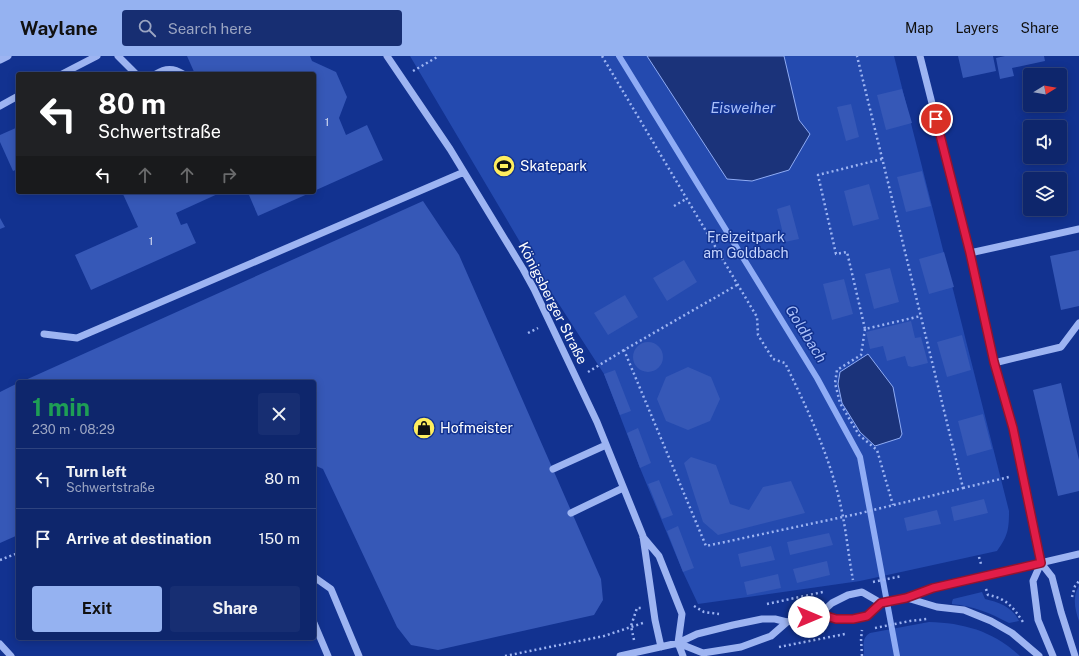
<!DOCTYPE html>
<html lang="en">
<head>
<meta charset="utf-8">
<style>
  :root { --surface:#0e266c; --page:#172e72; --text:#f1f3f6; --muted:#9ba5c2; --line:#2e437f; --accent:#95b2f1 }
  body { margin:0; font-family:"Public Sans",sans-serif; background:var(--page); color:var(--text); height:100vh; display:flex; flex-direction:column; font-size:15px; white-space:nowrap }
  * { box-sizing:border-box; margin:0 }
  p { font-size:13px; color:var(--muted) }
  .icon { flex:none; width:22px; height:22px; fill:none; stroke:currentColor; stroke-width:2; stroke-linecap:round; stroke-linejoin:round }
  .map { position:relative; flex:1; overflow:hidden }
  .panel { position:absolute; left:16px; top:324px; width:300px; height:260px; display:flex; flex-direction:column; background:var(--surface); border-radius:4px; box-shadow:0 2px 10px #0003,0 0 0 1px var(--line) }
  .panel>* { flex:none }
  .guide { position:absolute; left:16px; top:16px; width:300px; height:122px; border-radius:4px; box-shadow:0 2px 10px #0003,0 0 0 1px var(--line); background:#202124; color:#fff; overflow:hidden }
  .needle { width:26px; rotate:79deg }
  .tools { position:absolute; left:1023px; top:12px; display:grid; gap:8px }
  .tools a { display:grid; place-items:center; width:44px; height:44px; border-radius:4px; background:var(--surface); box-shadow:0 2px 10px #0003,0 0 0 1px var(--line); font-size:20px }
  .pin { position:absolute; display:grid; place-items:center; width:34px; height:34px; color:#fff; margin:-17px; border:2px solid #fff; border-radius:50%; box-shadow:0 1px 4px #0007 }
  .me { position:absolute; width:44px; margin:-22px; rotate:90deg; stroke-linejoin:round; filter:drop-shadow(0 0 3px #0008) }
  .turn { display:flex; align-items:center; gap:14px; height:84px; padding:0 16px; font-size:18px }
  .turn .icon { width:52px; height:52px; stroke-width:2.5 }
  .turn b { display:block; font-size:28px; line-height:34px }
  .lanes { display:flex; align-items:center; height:38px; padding:0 16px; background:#0003; justify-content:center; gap:20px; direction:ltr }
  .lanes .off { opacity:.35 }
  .round { display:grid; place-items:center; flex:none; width:42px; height:42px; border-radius:4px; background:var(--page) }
  .headline { display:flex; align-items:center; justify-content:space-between; height:68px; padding:0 16px }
  h1 { font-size:24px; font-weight:700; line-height:30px; color:#1e9e55 }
  .primary-button { display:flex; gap:8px; margin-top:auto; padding:8px 16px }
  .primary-button a { flex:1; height:46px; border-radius:4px; background:var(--accent); color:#111; font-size:16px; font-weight:700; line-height:46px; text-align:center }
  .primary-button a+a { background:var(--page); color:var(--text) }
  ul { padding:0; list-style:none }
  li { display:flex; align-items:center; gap:12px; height:60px; padding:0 16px; border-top:1px solid var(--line) }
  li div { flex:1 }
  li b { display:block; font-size:15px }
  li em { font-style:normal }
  header { display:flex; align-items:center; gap:24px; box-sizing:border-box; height:56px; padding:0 20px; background:var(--accent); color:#111 }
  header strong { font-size:19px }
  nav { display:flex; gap:22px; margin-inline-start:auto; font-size:14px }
  .search { width:280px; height:36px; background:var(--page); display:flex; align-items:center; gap:10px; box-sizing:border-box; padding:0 14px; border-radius:4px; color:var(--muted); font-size:15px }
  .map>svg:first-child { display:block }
  .green { fill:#244aaf }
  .water { fill:#1b337a; stroke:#8facf5 }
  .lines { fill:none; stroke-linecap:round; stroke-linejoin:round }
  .stream { stroke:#8facf5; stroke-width:6 }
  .building { fill:#3658b7 }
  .path { stroke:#9db4f2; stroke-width:2.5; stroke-dasharray:2 3; stroke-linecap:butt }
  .minor { stroke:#9db4f2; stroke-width:7 }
  .route-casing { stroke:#92132f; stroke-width:10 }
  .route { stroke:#e11d48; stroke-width:7 }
  .labels { text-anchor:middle; stroke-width:3; stroke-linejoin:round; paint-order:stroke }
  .number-label { font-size:12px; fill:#cdd5ed }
  .poi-label { font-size:14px; fill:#fff; stroke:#123290; text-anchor:start }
  .park-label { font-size:14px; fill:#c5d4fd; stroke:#123290 }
  .street-label { font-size:14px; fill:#fff; stroke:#123290 }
  .water-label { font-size:15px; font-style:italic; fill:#a9bff9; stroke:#123290 }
</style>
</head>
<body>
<header>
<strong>Waylane</strong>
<div class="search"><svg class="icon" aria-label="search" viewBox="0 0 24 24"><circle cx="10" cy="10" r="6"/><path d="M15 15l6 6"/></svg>Search here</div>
<nav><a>Map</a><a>Layers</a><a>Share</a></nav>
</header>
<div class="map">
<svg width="1079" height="600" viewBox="0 0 1079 600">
  <rect width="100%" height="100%" fill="#123290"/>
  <path class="green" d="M410,0h484l115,455c0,18 -1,25 -12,40l-137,30 -162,23 -15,-32 -43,-104 -36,-94 -71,-110z
    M1079,530v35c-4,-11 -7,-25 0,-35z
    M982,536l3,7c13,3 28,8 34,22l-10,2c-19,-10 -36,-17 -57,-19v-2l1,-3z
    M929,566c35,1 64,9 91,34h-156c0,-9 -3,-18 6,-23z"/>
  <path class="water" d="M647,0h137l15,64 11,14 -21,36 -37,11 -25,-2z
    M868,298l25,33 9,47 -2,4 -25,8 -15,-14 -18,-29 -4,-19 2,-12z"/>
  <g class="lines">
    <path class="stream" d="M619,0l198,322 43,79 37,199"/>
  </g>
  <path class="building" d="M187,0h123l2,5 24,11 11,25 -8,21 7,17 21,-10 16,35 -69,31v-117h-119z
    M958,0h35l3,15 -33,7z
    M1005,0h39l1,5 -33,7 2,8 -14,3 -4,-21z
    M902,33l10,34 -26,7 -9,-35z
    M851,48l8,33 -13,4 -9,-34z
    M18,71v42l-5,2 -13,-29v-7z
    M922,115l9,35 -25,6 -9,-35z
    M869,128l10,35 -26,7 -9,-35z
    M122,136h100l-46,21 5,12 6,-2 9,20 -105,47 -16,-35 63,-28z
    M253,136h59l-54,24 -9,-21 4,-2z
    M423,145l36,54 142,324 2,21 -9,15 -156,35 -27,-5 -14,-18 -74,-158 -9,-4v-83h-293z
    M790,149l9,34 -14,3 -8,-33z
    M0,162l5,9 -5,2z
    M1079,194v56l-18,4 -11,-54z
    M944,196l10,35 -25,7 -10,-35z
    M684,204l13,22 -30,19 -14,-23z
    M890,212l9,34 -25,7 -9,-35z
    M844,223l9,35 -21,6 -9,-36z
    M625,239l13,22 -30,18 -14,-22z
    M911,265l4,17 6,-1 7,26 -16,4 -4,-1 -3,-10 -18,5 -4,-15 -13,3 -4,-17z
    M962,279l9,35 -24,7 -10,-35z
    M633 301a15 15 0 1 1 30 0a15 15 0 1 1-30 0Z
    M688,311l23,10 9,22 -10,22 -22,9 -22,-9 -9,-22 9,-22z
    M615,314l16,41 -11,4 -16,-41z
    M18,327v152l-18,8v-151z
    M1061,327l18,77v31l-21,5 -25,-106z
    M983,358l9,35 -25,7 -9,-35z
    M638,372l13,35 -11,5 -13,-35z
    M691,401l25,8 14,39 19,6 14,-23 28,-6 14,32 -87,22 -15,-13 -19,-59z
    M659,424l14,35 -11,4 -14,-35z
    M984,443l4,14 -34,8 -3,-14z
    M937,454l4,14 -34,7 -3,-13z
    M678,470l16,42 -11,4 -16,-41z
    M829,477l4,12 -43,10 -3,-13z
    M771,490l4,14 -34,7 -3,-13z
    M827,505l3,14 -33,8 -4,-14z
    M778,518l3,14 -34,7 -3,-13z"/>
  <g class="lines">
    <path class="path" d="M602,0l155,261 1,18 15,24 12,4c24,49 48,100 58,154 4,21 6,42 10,63
      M413,15l26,-15
      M882,103l-64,16 18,79 11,-2 18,77 56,-13
      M674,150l12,-7
      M737,229l-113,65 82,196 151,-32 106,-26 -106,-432
      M865,273l-4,26 -24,15 -2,13 5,20 19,32 18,15 16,55
      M528,277l10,-5
      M588,316l36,-22
      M963,432l46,-11
      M979,501l2,7
      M0,504l18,-7
      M873,526l29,-6
      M986,533l2,6c18,3 25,12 35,27
      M1072,541l3,-11 4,-5
      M767,548l56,-12
      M694,550l10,6 15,2
      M875,572l35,-7 17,-2
      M634,584l-3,-14 6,-18h4
      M779,591l66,-13
      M505,600l99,-20 39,-13
      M862,600l-1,-17 1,-9"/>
    <path class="minor" d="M118,0l18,18
      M387,0l63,93 73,120 11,20 63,133 46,114 12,84 6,27
      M920,0l50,197 24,110 19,65 28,135 11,14 9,35 14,44
      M0,4l8,-4
      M62,18l35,-18
      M156,18c9,-6 18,-6 27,0
      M0,50l18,-10
      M970,197l109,-24
      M44,278l33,4 387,-166
      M994,307l67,-16 18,-24
      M553,413l53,-24
      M571,457l52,-25
      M643,481l16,19 23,58 -4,29
      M1041,507l-8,18 5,39 15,36
      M314,521l17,12 28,67
      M907,542l30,9 27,3 27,11 21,12 27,23
      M820,558l16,5h17l14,-3 14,-13 25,-5 27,-10 146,-34
      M314,567l14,33
      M678,587l25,10 38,-6 30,-11 16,-14 33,-8 12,-11 16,-8 14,-3 19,11
      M678,587l5,13
      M0,588l11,12
      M620,600l58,-13 19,-9 36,-9 29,-6h13l12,3"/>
  </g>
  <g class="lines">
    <g class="route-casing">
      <path id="route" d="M809,561l11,-3 16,5h17l14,-3 14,-13 25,-5 27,-10 108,-25 -28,-135 -19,-66 -24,-109 -34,-134"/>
    </g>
    <use href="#route" class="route"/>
  </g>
  <defs>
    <g id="stadium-disc" transform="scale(1.15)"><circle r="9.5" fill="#ffee5e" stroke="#123290"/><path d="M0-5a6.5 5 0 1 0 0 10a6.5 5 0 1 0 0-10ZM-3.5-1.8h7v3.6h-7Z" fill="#111"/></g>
    <g id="shop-disc" transform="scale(1.15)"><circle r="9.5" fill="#ffee5e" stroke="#123290"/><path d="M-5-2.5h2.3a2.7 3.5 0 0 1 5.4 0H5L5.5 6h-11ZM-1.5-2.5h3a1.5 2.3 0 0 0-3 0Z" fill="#111"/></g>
  </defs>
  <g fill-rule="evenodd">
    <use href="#stadium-disc" x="504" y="110"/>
    <use href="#shop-disc" x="424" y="372"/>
  </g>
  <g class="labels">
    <g class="number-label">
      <text x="327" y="70">1</text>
      <text x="151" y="189">1</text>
    </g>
    <g class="poi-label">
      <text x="520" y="115">Skatepark</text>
      <text x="440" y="377">Hofmeister</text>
    </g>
    <g class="park-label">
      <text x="746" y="186">Freizeitpark<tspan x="746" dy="16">am Goldbach</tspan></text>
    </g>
    <g class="street-label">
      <text transform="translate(553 247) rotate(63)" y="5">Königsberger Straße</text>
    </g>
    <g class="water-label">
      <text x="743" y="57">Eisweiher</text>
      <text transform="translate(806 278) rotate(58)" y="5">Goldbach</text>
    </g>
  </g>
</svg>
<div class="tools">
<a><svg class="needle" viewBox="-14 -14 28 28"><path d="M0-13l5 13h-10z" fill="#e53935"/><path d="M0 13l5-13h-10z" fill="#9ba5c2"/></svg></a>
<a><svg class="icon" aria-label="sound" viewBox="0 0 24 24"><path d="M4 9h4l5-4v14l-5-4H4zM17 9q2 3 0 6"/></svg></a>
<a><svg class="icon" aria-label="layers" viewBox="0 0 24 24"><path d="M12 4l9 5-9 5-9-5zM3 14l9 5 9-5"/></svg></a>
</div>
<div class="pin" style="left:936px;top:63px;background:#d93025"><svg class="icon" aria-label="arrive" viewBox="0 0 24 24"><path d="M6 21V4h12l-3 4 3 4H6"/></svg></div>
<svg class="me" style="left:809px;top:561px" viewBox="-20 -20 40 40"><circle r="19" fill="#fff"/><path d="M0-13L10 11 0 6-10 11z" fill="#e11d48"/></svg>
<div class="guide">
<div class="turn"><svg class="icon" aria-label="left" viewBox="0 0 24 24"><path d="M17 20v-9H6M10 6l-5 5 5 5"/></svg><div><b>80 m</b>Schwertstraße</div></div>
<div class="lanes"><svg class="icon" aria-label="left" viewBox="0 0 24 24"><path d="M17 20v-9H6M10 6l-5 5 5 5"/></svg><svg class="icon off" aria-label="ahead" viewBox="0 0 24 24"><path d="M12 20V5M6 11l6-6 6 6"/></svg><svg class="icon off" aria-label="ahead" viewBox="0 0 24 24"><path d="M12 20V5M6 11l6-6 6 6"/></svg><svg class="icon off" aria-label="right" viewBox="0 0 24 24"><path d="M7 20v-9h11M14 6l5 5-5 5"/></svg></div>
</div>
<section class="panel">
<div class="headline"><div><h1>1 min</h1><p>230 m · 08:29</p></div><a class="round"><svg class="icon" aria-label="close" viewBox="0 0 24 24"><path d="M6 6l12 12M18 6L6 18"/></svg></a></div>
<ul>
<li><svg class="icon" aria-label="left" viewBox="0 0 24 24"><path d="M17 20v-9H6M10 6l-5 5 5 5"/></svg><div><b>Turn left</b><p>Schwertstraße</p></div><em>80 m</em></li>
<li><svg class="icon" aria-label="arrive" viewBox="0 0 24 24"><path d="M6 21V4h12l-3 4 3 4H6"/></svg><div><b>Arrive at destination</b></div><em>150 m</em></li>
</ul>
<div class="primary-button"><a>Exit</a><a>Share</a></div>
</section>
</div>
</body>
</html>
